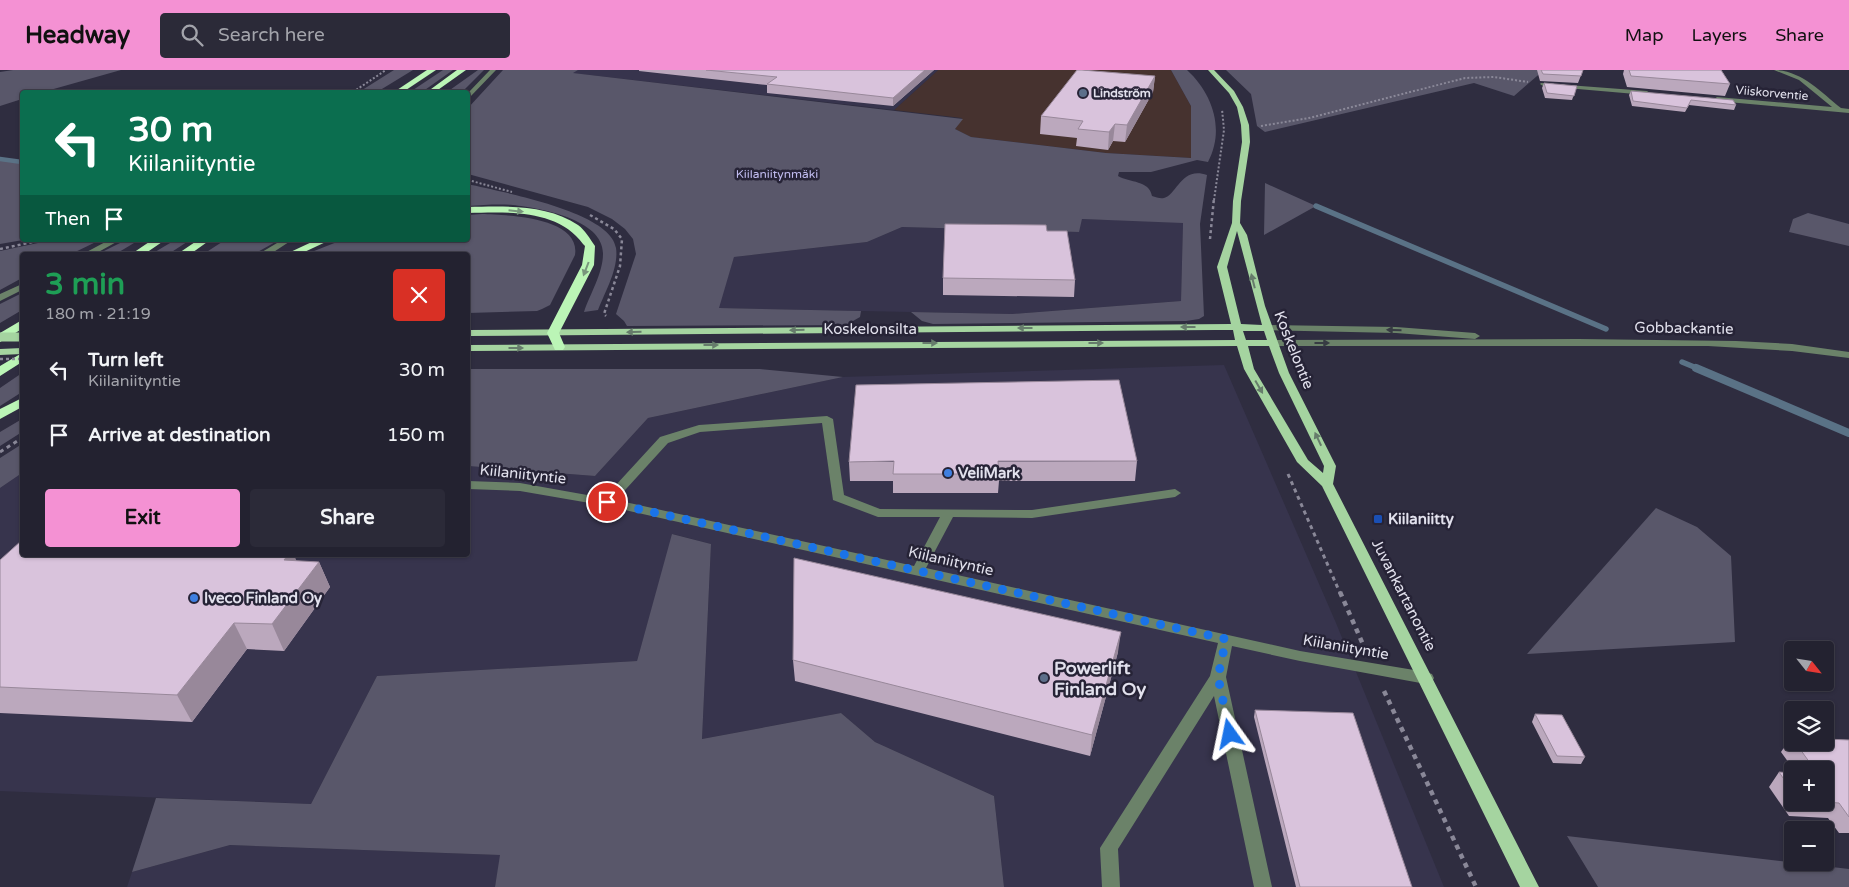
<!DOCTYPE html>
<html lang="en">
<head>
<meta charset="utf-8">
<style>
  :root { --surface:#232230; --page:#2b2a38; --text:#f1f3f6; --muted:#a3a4ab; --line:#403f4c; --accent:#f491d3 }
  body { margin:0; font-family:"Varela Round",sans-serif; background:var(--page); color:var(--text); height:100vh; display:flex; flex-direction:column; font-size:19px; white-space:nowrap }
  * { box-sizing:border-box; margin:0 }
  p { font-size:16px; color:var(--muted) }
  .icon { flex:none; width:28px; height:28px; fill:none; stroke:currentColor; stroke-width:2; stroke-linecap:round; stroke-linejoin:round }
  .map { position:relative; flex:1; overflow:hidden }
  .details { position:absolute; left:20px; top:182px; width:450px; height:305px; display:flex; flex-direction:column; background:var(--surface); border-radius:5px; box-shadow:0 1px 4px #0004,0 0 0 1px var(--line) }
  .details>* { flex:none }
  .guide { position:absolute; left:20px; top:20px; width:450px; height:152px; border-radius:5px; box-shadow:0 1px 4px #0004,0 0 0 1px var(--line); background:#0b6e4f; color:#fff; overflow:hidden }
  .needle { width:32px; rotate:120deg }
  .tools { position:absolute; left:1784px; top:571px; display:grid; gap:10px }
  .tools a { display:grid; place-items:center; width:50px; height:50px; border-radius:5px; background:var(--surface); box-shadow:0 1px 4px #0004,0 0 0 1px var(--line); font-size:25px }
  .pin { position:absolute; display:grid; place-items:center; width:42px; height:42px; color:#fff; margin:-21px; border:2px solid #fff; border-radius:50%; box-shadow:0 1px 5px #0007 }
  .me { position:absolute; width:55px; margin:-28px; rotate:348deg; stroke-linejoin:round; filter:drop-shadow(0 0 4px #0008) }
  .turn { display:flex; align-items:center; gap:18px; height:105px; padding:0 25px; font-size:22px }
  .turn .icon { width:65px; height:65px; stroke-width:2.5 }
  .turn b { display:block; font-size:35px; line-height:42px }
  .then { display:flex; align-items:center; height:48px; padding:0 25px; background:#0003; gap:10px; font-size:19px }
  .round { display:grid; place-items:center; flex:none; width:52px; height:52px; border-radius:5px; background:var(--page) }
  .head { display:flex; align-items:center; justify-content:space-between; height:85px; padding:0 25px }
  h1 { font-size:30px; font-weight:700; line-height:38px; color:#1e9e55 }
  .button { display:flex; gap:10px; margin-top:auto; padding:10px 25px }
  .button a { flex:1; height:58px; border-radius:5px; background:var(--accent); color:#111; font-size:20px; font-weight:700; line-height:58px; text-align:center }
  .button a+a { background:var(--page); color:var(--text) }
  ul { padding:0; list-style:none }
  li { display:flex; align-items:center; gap:15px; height:65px; padding:0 25px }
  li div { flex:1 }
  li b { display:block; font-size:19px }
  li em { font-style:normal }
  header { display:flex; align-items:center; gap:30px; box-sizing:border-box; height:70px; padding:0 25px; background:var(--accent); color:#111 }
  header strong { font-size:24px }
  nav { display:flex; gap:28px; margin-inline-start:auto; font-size:18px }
  .search { width:350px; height:45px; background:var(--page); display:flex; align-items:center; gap:12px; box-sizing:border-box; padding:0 18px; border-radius:5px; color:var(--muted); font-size:19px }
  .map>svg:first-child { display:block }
  .commercial { fill:#46322f }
  .built { fill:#37344d }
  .green { fill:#59576a }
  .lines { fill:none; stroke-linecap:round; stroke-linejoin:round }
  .stream-far2 { stroke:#5a7286; stroke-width:4.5 }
  .stream-far1 { stroke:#5a7286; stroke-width:5.5 }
  .stream { stroke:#5a7286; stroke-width:8 }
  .path-far3 { stroke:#8a8898; stroke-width:2; stroke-dasharray:2 2; stroke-linecap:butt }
  .path-far2 { stroke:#8a8898; stroke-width:2.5; stroke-dasharray:3 3; stroke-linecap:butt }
  .path-far1 { stroke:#8a8898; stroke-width:3; stroke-dasharray:4 4; stroke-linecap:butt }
  .path { stroke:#8a8898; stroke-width:4.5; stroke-dasharray:5 5; stroke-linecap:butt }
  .minor { fill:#6b8269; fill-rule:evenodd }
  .major { fill:#a5d4a0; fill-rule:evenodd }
  .highway { fill:#bbf5b6; fill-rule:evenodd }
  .path-bridge { stroke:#8a8898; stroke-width:2.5; stroke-dasharray:3 3; stroke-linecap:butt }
  .major-bridge { stroke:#a5d4a0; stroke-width:9 }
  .wall { fill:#bba8bd }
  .shaded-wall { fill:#98889a }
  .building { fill:#d9c3dc; stroke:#98889a }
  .oneway { fill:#78967c }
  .oneway2 { fill:#667c6b }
  .oneway3 { fill:#373b43 }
  .route { stroke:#1a73e8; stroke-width:9; stroke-dasharray:0 16.2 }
  .service-dot { fill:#5c6f8a; stroke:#262336; stroke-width:2 }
  .shop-dot { fill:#3f7fe0; stroke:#262336; stroke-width:2 }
  .transit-dot { fill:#1a4fb4; stroke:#262336; stroke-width:2 }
  .labels { text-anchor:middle; stroke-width:5; stroke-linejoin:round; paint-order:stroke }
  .far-poi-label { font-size:12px; font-weight:bold; fill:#e2e1ed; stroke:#262336; text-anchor:start }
  .far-street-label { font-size:12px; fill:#e2e1ed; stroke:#262336 }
  .far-park-label { font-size:12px; fill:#c0bbef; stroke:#262336 }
  .street-label { font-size:15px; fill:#e2e1ed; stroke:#262336 }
  .poi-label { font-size:15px; font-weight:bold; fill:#e2e1ed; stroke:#262336; text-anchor:start }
  .near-poi-label { font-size:18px; font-weight:bold; fill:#e2e1ed; stroke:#262336; text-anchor:start }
</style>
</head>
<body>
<header>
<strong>Headway</strong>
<div class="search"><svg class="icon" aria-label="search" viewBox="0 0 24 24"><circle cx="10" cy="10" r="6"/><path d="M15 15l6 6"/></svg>Search here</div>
<nav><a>Map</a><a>Layers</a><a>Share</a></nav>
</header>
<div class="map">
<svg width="1849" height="817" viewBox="0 0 1849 817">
  <rect width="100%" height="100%" fill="#2f2d40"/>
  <path class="commercial" d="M938,0h233l20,36 1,52 -86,-5 -135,-16 -16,-8 7,-11 -68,-8z"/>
  <path class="built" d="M578,0h360l-44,40 -322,-37z
    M1082,149l101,3 -2,79 -169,13 -294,-6 16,-51 133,-15 35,-15 176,5z
    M1224,295l112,258 108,264h-440l-10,-91 -119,-54 -34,-29 -139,26 9,-195 -38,-10 -36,127 -260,15 -66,128 -311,-13v-303l22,-15v82h446v-89l127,10 53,-58 195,-41z
    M230,775l271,10 -6,32h-368l5,-15z"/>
  <path class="green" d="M13,0h108l-78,22h-21v7l-22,7v-34z
    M394,0h19l-36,22h-18z
    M443,0h10l-31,22h-12z
    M478,0h6l-22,22h-15z
    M503,0h75l-5,3 390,46 -8,10 16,8 135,16 85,5v-52l-20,-36h16c26,24 38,60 21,92l-11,-2 -46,12h-32l-1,4c12,7 31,4 34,20 4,1 8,3 12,2 13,-3 17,-32 43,-23l-7,49 4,92 -5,3 -13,2 -253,3 -11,-3 -11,-9 101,2 169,-13 2,-78 -101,-4 -3,13 -177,-5 -35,15 -133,15 -15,51 142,3 -1,6 -14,8 -219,1 -3,-5 -8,-7 20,-60 -3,-15 -8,-10 -13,-10 -24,-12 -120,-33v-66z
    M1226,0h318l-30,26 -40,-13 -209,49 -8,-6 -6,-32z
    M0,89l22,3 1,78 -23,4z
    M1265,113l51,23 -52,29z
    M468,114c32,8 143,27 148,64 3,20 -11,44 -18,62l-14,2c6,-18 19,-39 19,-58 1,-35 -64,-46 -90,-49 -15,-1 -30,0 -45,1z
    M1808,143l41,11v22l-60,-14 4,-13z
    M482,144c25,1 99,3 93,41l-25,50 -8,4 -5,2 -69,2v-58h-164l38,-15h126v-25z
    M52,170h48l-31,15h-47v23l-22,12v-39z
    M126,170h13l-25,15h-18z
    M175,170h15l-23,15h-17z
    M225,170h54l-27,15h-50z
    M22,223v17l-22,13v-19z
    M468,299h292l83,8 -195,41 -53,58 -127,-10z
    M22,303v19l-22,14v-18z
    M22,349v13l-22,14v-14z
    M22,374v29l-22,15v-30z
    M1656,438l41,19 34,29 4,86 -208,12z
    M672,464l39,10 -9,195 139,-26 34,29 119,54 10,91h-509l5,-32 -270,-10 -98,27 24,-74 155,6 66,-128 260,-15z
    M1567,766l282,33v18h-251z"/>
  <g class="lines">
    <path class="stream-far2" d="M0,89l22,3"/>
    <path class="stream-far1" d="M1316,136l290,123
      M1682,292l17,7"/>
    <path class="stream" d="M1696,298l153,65"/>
    <path class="path-far3" d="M353,22l33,-22
      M1261,56l48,-8 156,-40 29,-1 34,5
      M468,110l44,12
      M1214,130l10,-70 -2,-21"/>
    <path class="path-far2" d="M590,145l24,14 8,10 -2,27 -16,48 2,2
      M1210,169l4,-41
      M0,179l42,-9"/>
    <path class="path-far1" d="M0,382l22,-14
      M1288,404l52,119"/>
    <path class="path" d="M1340,522l25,57
      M1384,621l92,196"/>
    <path class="minor" d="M490,0h6l-26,27 -2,1v-5z
      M1774,0c27,0 47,22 67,38l8,1v4l-132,-12 -3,-2 3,-2 115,10 -33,-27z
      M1541,13l106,8 3,2 -3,2 -104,-9 -3,-2z
      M109,170h11l-27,15h-12z
      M282,170h10l-23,15h-12z
      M22,214v6l-22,11v-7z
      M1268,255l128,2 79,6 5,3 -5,3 -79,-6 -132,-3 -1,-2z
      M1578,269l158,2 56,3 57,8v6l-57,-7 -84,-5h-435l-5,-3 5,-3z
      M827,346l6,3 11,76 36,14 152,1 143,-21 6,4 -6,4 -143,21 -79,-1 -27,51 374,83 126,21 6,2 2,4 -2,4 -6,2 -126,-23 -68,-15 -6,31 46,210h-18l-40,-191 -96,153 2,38h-18l-2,-39 110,-172 8,-33 -611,-137 -87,-15 -52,-2v-8l52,2 84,15 56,-61 39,-12zM822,353l11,77 45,17h62l-26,49 -298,-66 52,-57 32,-11z"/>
    <path class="major" d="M1208,0h6l20,21 9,16 6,18 1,17 -9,59 -1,22 7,12 18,71 24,67 47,93 -3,18 206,403h-19l-198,-401 -25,-24 -53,-93 -7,-23 -769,5v-6l767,-5 -2,-10h-18l-747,6v-6l763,-6 -14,-57 15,-44 1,-22 9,-59 -1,-17 -4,-18 -8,-14zM1237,161l25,94 -21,-1 -14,-57zM1243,261h21l3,9h-21zM1248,276h21l10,27 45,93 -1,7 -15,-13 -54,-91z
      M22,278v6l-22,1v-6z"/>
    <path class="highway" d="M427,0h9l-33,22h-9z
      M457,0h9l-31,22h-8z
      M468,137c35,-1 80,-3 110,18 7,5 12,14 17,21l-1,19 -35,68 6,14 -2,3h-8l-8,-17 35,-68 3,-19 -2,-2c-25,-35 -76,-32 -115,-31z
      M152,170h13l-22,15h-13z
      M198,170h12l-21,15h-13z
      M316,170h14l-32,15h-14z
      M22,250v9l-22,13v-9z
      M22,283v9l-22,14v-10z
      M22,328v9l-22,12v-10z"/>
    <path class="path-bridge" d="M0,289h22"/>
    <path class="major-bridge" d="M0,267h22"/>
  </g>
  <path class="wall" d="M639,0h295l-41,36 -126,-13v-8l-128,-14z
    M1537,0h46l-5,13 -38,-2z
    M1624,0h97l9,14 -5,12 -98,-9 -4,-13z
    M1155,6l-2,16 -28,50 -12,-1 -5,9 -32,-4 1,-8 -37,-4 1,-18z
    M1544,13l33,3 -5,14 -27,-2 -3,-10z
    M1631,21l105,14 -2,5 -45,-5 -4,7 -53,-6 -3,-11z
    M1047,161l28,49 -1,17 -131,-2v-17z
    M1137,391l-2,20h-136l-1,12h-105v-12h-43l-1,-19z
    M294,485l2,6 23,1 11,25 -46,64 -37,-2 -55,73 -192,-9v-153z
    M1118,582l-28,104 -295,-75 -2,-21z
    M1255,640l157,177h-116l-42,-170z
    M1535,644l50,43 -4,7 -28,-1 -21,-41z
    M1791,667h1v5h33l24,-2v93h-10l-11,-15 -39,-2 -20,-29 10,-15 13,1v29h33v-32h-31l-13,-18z"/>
  <path class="shaded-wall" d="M925,0h9l-41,36v-8z
    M1155,6l-2,16 -28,50 2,-17z
    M1115,54l-2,17 -5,9 1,-18z
    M288,485h6l9,22 -19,-17z
    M319,492l11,25 -46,64 -12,-27z
    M234,553l13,26 -55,73 -15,-27z
    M1121,562l-3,20 -28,104 2,-21z"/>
  <path class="building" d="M706,0h219l-32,28 -126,-14 10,-7z
    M1077,0h5l73,6 -28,49 -12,-1 -6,8 -31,-3 5,-8 -42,-5z
    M1541,0h42l-2,6 -38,-2z
    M1629,0h92l9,14 -99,-8z
    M1544,13l33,3 -3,10 -27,-3z
    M1631,21l102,9 3,5 -45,-5 -4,8 -54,-7z
    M945,154l101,1 1,6h20l8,49 -132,-2z
    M1119,310l18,81h-139l1,13h-106l1,-13 -45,1 7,-77z
    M21,471h1v14h266l-4,5 35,2 -47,62 -38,-1 -57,72 -177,-8v-127z
    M794,488l327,74 -29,103 -299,-75z
    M1255,640l98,3 59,174h-112z
    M1535,644l27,1 23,42 -28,-1z
    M1825,669l24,1v77l-10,-14 -14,-1v-32h-10l-20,-28h30z
    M1779,702l13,1v18z"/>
  <defs><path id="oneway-solid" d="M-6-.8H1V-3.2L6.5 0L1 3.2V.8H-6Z" transform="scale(1.25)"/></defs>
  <g class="oneway">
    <use href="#oneway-solid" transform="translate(516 141) rotate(6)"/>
    <use href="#oneway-solid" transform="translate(586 199) rotate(111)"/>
  </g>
  <g class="oneway2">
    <use href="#oneway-solid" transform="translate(1253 211) rotate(-104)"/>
    <use href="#oneway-solid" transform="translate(1188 257) rotate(180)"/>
    <use href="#oneway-solid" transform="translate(1025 258) rotate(180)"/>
    <use href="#oneway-solid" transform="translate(797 260) rotate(179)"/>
    <use href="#oneway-solid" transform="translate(634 262) rotate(179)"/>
    <use href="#oneway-solid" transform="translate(930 273)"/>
    <use href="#oneway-solid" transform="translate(1096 273)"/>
    <use href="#oneway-solid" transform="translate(711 275)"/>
    <use href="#oneway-solid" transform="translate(516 278)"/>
    <use href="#oneway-solid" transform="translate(1259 317) rotate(60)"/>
    <use href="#oneway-solid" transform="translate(1318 369) rotate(-115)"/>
  </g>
  <g class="oneway3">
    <use href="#oneway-solid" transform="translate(1394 260) rotate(-179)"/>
    <use href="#oneway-solid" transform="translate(1322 273)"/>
  </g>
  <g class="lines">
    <path class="route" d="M607,432l619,137 -8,38 12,57"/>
  </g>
  <g class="service-dot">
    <circle cx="1083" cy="23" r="5"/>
    <circle cx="1044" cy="608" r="5"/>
  </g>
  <g class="shop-dot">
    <circle cx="948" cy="403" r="5"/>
    <circle cx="194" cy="528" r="5"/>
  </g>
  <rect class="transit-dot" x="1373" y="444" width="10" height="10" rx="2.5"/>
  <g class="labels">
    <g class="far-poi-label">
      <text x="1093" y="27">Lindström</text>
    </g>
    <g class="far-street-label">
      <text transform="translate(1772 23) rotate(5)" y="4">Viiskorventie</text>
    </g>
    <g class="far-park-label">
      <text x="777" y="108">Kiilaniitynmäki</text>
    </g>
    <g class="street-label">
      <text transform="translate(1684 258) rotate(1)" y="5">Gobbackantie</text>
      <text x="870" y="264">Koskelonsilta</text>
      <text transform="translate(1294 280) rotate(68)" y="5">Koskelontie</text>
      <text transform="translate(523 404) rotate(6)" y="5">Kiilaniityntie</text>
      <text transform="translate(951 491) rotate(13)" y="5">Kiilaniityntie</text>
      <text transform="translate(1404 525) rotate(63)" y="5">Juvankartanontie</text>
      <text transform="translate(1346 577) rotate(10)" y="5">Kiilaniityntie</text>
    </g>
    <g class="poi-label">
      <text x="958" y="408">VeliMark</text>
      <text x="1388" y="454">Kiilaniitty</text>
      <text x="204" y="533">Iveco Finland Oy</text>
    </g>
    <g class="near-poi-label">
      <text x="1054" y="604">Powerlift<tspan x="1054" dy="21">Finland Oy</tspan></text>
    </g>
  </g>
</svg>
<div class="tools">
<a><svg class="needle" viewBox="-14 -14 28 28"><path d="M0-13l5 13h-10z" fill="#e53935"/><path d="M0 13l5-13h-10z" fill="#a3a4ab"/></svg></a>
<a><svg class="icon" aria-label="layers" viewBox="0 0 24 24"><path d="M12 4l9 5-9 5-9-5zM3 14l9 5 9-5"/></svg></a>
<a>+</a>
<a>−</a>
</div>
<div class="pin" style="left:607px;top:432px;background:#d93025"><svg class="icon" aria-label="arrive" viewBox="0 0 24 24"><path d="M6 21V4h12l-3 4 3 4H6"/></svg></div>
<svg class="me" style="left:1230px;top:664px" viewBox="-20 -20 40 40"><path d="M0-17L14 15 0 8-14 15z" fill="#1a73e8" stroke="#fff" stroke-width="4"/></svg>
<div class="guide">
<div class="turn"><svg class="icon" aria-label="left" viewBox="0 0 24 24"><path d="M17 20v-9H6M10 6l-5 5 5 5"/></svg><div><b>30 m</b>Kiilaniityntie</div></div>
<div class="then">Then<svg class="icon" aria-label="arrive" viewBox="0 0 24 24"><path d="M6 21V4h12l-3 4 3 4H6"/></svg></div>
</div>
<section class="details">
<div class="head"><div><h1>3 min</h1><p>180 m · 21:19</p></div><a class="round" style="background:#d93025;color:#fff"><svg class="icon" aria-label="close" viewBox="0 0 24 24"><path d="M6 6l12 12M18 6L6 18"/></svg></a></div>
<ul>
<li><svg class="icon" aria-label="left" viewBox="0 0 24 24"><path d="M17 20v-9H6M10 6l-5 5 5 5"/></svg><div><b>Turn left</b><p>Kiilaniityntie</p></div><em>30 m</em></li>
<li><svg class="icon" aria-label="arrive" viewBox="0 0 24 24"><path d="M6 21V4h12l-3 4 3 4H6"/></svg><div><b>Arrive at destination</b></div><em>150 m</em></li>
</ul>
<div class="button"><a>Exit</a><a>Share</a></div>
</section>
</div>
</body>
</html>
